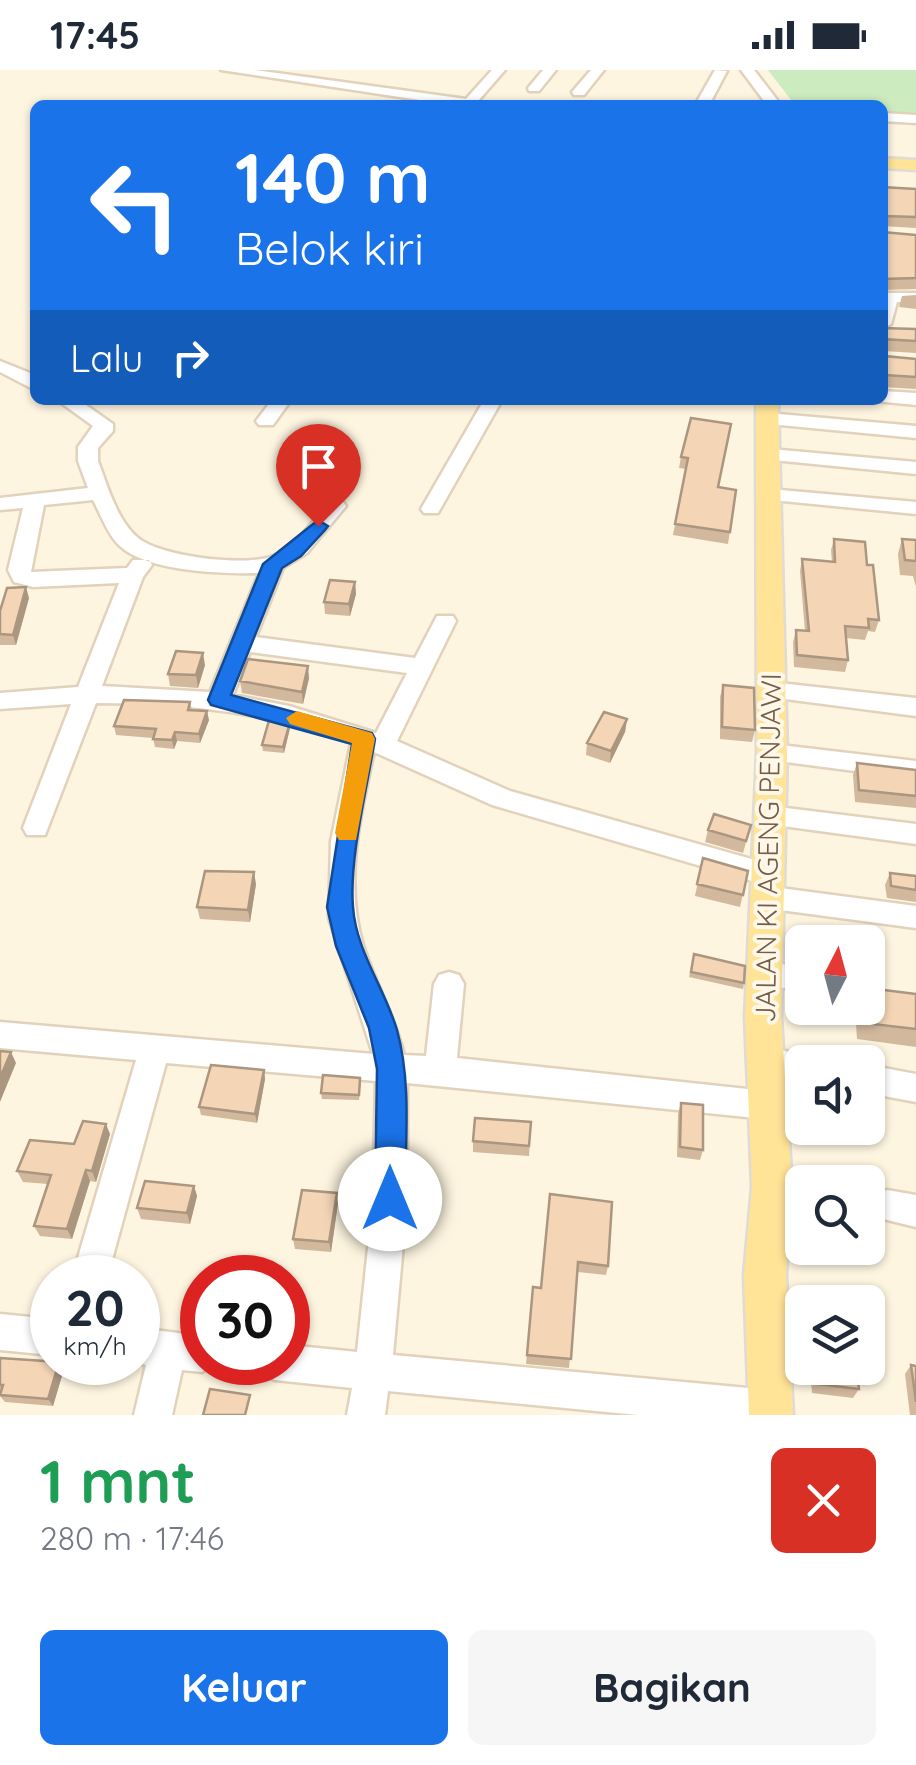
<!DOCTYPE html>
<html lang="id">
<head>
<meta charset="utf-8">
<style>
  :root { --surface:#fff; --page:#f6f6f7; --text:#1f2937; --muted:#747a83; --accent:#1a73e8 }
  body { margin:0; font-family:Quicksand,sans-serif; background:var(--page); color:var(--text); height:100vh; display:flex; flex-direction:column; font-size:38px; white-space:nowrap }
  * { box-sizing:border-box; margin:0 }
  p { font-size:32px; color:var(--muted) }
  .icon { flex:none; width:55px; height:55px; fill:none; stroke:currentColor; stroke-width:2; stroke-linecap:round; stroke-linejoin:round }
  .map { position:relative; height:1345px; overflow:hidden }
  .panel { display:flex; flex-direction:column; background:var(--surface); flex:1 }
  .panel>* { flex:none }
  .hud { position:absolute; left:30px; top:30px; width:858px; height:305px; border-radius:15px; box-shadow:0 2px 8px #0004; background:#1a73e8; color:#fff; overflow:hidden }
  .needle { width:65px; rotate:6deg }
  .tools { position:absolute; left:785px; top:855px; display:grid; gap:20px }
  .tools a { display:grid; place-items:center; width:100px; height:100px; border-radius:15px; background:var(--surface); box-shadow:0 2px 8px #0004; font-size:50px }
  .speed { position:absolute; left:30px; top:1185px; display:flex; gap:20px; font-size:50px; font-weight:700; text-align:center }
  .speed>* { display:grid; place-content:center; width:130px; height:130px; border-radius:50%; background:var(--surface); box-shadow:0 2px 8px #0004; line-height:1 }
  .speed small { font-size:25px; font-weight:400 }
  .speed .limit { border:15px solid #d22; background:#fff; color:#111 }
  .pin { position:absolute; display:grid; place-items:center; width:85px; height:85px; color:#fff; margin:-102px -42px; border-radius:50% 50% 50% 0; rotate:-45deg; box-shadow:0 0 10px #0007 }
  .pin .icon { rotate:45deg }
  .me { position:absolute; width:110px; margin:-55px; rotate:0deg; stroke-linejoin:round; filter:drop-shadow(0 0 8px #0008) }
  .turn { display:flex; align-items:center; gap:35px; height:210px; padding:0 40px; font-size:45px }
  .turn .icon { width:130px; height:130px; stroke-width:2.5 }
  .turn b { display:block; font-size:70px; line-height:85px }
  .then { display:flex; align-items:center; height:95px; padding:0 40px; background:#0003; gap:20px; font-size:38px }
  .round { display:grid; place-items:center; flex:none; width:105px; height:105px; border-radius:15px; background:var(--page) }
  .head { display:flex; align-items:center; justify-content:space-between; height:170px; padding:0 40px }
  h1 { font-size:60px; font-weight:700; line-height:75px; color:#1e9e55 }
  .cta { display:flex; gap:20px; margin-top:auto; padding:20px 40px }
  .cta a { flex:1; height:115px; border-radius:15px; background:var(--accent); color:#fff; font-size:40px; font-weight:700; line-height:115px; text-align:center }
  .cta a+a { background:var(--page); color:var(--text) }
  .status { display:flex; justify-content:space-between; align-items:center; height:70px; padding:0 50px; background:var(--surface); direction:ltr }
  .status svg { height:28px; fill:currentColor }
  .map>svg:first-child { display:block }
  .green { fill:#ccebbf }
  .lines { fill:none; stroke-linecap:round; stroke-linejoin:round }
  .minor-casing { stroke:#e2d2bc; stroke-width:5 }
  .major-casing { stroke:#e1dbd6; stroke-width:5 }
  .minor { fill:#fff; fill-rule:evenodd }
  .major { fill:#ffe396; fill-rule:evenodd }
  .wall { fill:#d2b89d }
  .shaded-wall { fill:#ab9680 }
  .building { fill:#f4d6b7; stroke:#ab9680; stroke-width:2.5 }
  .route { fill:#1a73e8; stroke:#114b97; stroke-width:2.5 }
  .slow { fill:#f59e0b }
  .labels { text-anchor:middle; stroke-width:8; stroke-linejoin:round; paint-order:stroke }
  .street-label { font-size:28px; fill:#755c46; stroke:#fff8e8 }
</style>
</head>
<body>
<div class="status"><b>17:45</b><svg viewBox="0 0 49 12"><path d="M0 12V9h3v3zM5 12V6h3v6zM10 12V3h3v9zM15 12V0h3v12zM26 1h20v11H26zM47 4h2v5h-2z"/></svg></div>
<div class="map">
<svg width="916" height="1345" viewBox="0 0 916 1345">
  <rect width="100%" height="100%" fill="#fdf5e0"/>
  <path class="green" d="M768,0h148v46l-33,-2 -1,-9h-87z"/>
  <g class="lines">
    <g class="minor-casing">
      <path id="minor" d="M221,0h34l211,29 26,-29h13l-27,31 11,4h-36z
        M543,0h13l-17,21h-10l-1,-3z
        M591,0h13l-20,25h-10l-2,-3z
        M715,0l12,1 -18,34h-14z
        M741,0h13l27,35h-14z
        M882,43l34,2v8l-34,-2z
        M884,223h32v10l-19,-1 -6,22 -9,5z
        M0,291l35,14v15l-35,-18z
        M882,321l34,2v12l-41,-4 7,-1z
        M57,330h22l34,24v7l-15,17v13c9,24 19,59 39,76 22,20 109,30 136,19 24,-9 40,-36 56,-54h14l3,4 -39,47 -24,15 -27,69 159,21 22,-42h16l3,5 -59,120 113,50 266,75 4,8 -4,8 -10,3 -274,-80 -118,-53c-14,62 -30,130 -11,193 12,38 32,72 41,110l22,1 8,-72 5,-9 10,-3 10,3 5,9 -7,74 310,33 11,4 5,10 -5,10 -11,4 -360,-36v118l-14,154 377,35 13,6 6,13 -3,6h-148l-250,-24 -3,24h-38l5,-27 -77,-8 -13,-5 -5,-13h31v-17l69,7 16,-151 3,-120 -210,-18 -59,215h-35l64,-218 -136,-12v-26l373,32 -44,-136 2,-77 20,-98c-82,-31 -168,-40 -255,-40l-51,132h-18l-4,-7 48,-124 -71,5v-16l78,-6 41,-104 -86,4 -19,-5 -6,-12 15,-62 -23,2v-12l88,-10 -10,-27v-14l15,-21zM93,430c7,13 13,30 23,42 25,30 106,32 143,31l-49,119 -108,-6 41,-109 9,-12 -3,-5h-16l-6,8 -96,4 13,-67zM250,582l157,21 -31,60 -87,-27 -56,-11z
        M272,330h19l-18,25h-14l-3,-4z
        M484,330h18l-64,113h-14l-3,-4z
        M767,343l149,13v12l-156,-15v-8z
        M770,379l146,13v12l-153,-15 -3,-4z
        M769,419l147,13v12l-154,-15 -3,-4z
        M770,612l146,16v18l-154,-20 -4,-6z
        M772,674l144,17v18l-153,-20 -4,-6 4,-6z
        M770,736l146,18v20l-155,-21 -4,-7 4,-7z
        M765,816l151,20v22l-151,-20 -10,-3 -4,-8 4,-8z
        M765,892l37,5v24l-47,-8 -5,-9 5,-9z
        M768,978l34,6 13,8h-13v20l-45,-10 -4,-10 4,-10z
        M868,995l48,9v28l-48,-9z
        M887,1120l29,5v32l-41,-10 -5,-11 5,-11z
        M0,1244l52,5v36l-52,-5z
        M138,1258l64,8v26h15l-15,10 -20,-2 -10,45h-38l12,-50 -12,-3h4z"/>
    </g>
    <g class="major-casing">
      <path id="major" d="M882,88l34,2v10l-34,-2z
        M756,330h22l9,353 -6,264 11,170 -6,88 7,140h-44l-5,-140 8,-88 -7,-170 12,-264z"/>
    </g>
    <use href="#minor" class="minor"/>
    <use href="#major" class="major"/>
  </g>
  <path class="wall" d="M882,117l34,2v39l-34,-2z
    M882,162l34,3v54l-33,1z
    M916,225v14l-17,-2 3,-11z
    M882,258l34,1v24l-32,-2 1,5 31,3v30l-34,-2z
    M691,348l28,70 17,2 -8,54 -55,-9 13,-66 -7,-1 2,-11z
    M834,469l33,26 12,55 -4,12 -7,-1 -3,9 -19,-2 2,22 -3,12 -51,-5 -1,-25 3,-12 9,1 -5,-60 2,-12 30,3 -1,-12z
    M902,469l14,1v47l-3,-11 -13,-1 -2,-21z
    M355,512l1,12 -6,22 -25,-2 -1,-12z
    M29,528l-13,47h-16v-34z
    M205,595l-7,23 -28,-2 -2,-12z
    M309,608l-6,26 -61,-11 -2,-12z
    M723,615l32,45 -3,12 -32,-3v-42z
    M190,632l2,8 17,10 -9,23 -23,-2 -3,8 -19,-2 -2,-9 -37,-3 -2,-9z
    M627,649l-2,13 -15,31 -24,-8 1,-12z
    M290,652v6l-6,25 -21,-2 -1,-6z
    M857,693l59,7v38l-61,-6 -2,-27z
    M751,755l-8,28 -38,-11 3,-12z
    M703,788l45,13 -8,36 -45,-11z
    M890,803l26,3v26l-29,-4 -2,-13z
    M256,814l-6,38 -50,-3 -3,-12z
    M694,884l50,29 -1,6 -54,-12z
    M916,924v53l-59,-8 -2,-31h13z
    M264,1000l1,9 -8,44 -56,-8 -2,-8z
    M361,1013l-2,17 -37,-1 -1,-6z
    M681,1033l22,47 -3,10 -23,-3 1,-43z
    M531,1052l-2,34 -56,-4v-11z
    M110,1064l-14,48 -6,-1 -18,58 -32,-3 -6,-10 14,-42 -25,-2 -6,-11 57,-27z
    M194,1116l3,10 -7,28 -49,-5 -4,-11z
    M550,1124l58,72 -2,9 -28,-3 -9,96 -43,-4 7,-77 8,1z
    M338,1133l-7,49 -36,-3 -2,-10z
    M0,1288l64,11 -11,37 -48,-4 -5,-6z
    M911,1295l5,1v49h-6l-5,-41z
    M810,1298h47l2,21 -6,9 -41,-5z"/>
  <path class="shaded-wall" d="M355,512l1,12 -6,22 -1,-12z
    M26,517l3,11 -13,47 -3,-10z
    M203,583l2,12 -7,23 -2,-13z
    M308,596l1,12 -6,26 -1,-12z
    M207,641l2,9 -9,23 -1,-9z
    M627,649l-2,13 -15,31 1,-12z
    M290,652v6l-6,25 -1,-6z
    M175,662l2,9 -3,8 -2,-9z
    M254,802l2,12 -6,38 -2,-12z
    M11,982l5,11 -16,39v-24z
    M264,1000l1,9 -8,44 -2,-9z
    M106,1054l4,10 -14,48 -4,-11z
    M86,1100l4,11 -18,58 -5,-10z
    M194,1116l3,10 -7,28 -3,-11z
    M337,1123l1,10 -7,49 -2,-10z
    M59,1292l5,7 -11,37 -5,-7z"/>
  <path class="building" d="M882,117l34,2v28l-31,-1 -3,2z
    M882,162l34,3v43l-32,1 -2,14z
    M882,258l34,1v12l-34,-2z
    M882,270l3,16 31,3v18l-31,-2 -3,5z
    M691,348l40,6 -13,63 18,3 -6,42 -55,-8 13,-66 -7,-1z
    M834,469l31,3 2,23h6l6,55 -11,-1 1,9 -24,-2 3,34 -51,-5 -1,-25 13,1 -7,-72 33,3z
    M902,469l14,1v21l-11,-1z
    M330,510l25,2 -6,22 -25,-2z
    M26,517l-13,48 -13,-1v-23l7,-23z
    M176,581l27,2 -7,22 -28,-1z
    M248,589l60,7 -6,26 -62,-11z
    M723,615l31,3 1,42 -33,-3z
    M124,630l66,2 -2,8 19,1 -8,23 -24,-2 -3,8 -19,-1 3,-10 -42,-3z
    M604,642l23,7 -16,32 -24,-8z
    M270,647l20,5 -7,25 -21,-2z
    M857,693l59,7v26l-57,-6z
    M714,744l37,11 -5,16 -38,-11z
    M703,788l45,13 -5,24 -46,-11z
    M205,801l49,1 -6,38 -51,-3z
    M890,803l26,3v14l-25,-4z
    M694,884l51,12 -1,17 -53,-11z
    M868,918l48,6v35l-52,-6 -1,-15h5z
    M0,981l11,1 -11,26z
    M211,995l53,5 -9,44 -56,-7z
    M323,1005l37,3 -1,17 -38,-2z
    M681,1033l22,2v45l-23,-3z
    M475,1048l56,4 -2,24 -56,-5z
    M83,1051l23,3 -14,47 -6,-1 -19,59 -33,-3 17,-51 -34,-4 13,-31 44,4z
    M145,1111l49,5 -7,27 -50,-5z
    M302,1120l35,3 -8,49 -36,-3z
    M550,1124l62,8 -4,64 -30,-4 -7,97 -44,-4 6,-68 8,1z
    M0,1288l59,4 -11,37 -48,-4 3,-10h-3z
    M911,1295l5,1v36z
    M816,1298h41l2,21 -42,-5z
    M210,1319l40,6 -5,20h-42z"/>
  <path class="route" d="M318,450l10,6 -3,4 -24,26 -19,12 -51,127 141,38 3,6c-8,49 -26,120 -22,168 3,44 32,82 44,123 15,54 8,114 8,169l-4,11 -11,4 -10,-4 -5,-11 2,-130 -8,-41 -33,-82 -9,-39 25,-163 -141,-39 -3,-5 55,-136z"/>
  <path class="slow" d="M297,641l75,22 3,6 -19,101h-17l-4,-7 17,-90 -62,-19 -4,-6z"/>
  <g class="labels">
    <g class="street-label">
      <text transform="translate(768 778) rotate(-89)" y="10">JALAN KI AGENG PENJAWI</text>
    </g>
  </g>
</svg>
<div class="tools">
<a><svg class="needle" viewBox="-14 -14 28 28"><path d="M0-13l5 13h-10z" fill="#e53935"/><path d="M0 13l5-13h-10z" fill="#747a83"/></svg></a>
<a><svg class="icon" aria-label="sound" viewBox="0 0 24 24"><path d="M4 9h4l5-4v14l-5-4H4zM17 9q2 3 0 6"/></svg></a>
<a><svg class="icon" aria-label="search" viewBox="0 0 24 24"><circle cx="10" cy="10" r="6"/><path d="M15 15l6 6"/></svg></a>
<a><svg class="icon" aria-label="layers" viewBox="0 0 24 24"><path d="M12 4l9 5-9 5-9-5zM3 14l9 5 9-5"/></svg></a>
</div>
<div class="speed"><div>20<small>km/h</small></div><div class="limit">30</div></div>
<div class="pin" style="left:318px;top:456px;background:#d93025"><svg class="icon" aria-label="arrive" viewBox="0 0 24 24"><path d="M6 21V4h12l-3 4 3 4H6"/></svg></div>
<svg class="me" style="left:390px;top:1129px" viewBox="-20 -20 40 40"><circle r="19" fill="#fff"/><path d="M0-13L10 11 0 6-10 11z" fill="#1a73e8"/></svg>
<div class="hud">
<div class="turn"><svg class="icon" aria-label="left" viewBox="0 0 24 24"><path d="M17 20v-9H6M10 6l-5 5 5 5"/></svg><div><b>140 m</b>Belok kiri</div></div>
<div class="then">Lalu<svg class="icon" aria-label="right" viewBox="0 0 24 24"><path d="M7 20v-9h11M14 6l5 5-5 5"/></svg></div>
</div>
</div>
<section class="panel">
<div class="head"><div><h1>1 mnt</h1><p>280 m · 17:46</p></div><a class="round" style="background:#d93025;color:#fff"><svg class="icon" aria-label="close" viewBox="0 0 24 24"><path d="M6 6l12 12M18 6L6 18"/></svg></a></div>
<div class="cta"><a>Keluar</a><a>Bagikan</a></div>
</section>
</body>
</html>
